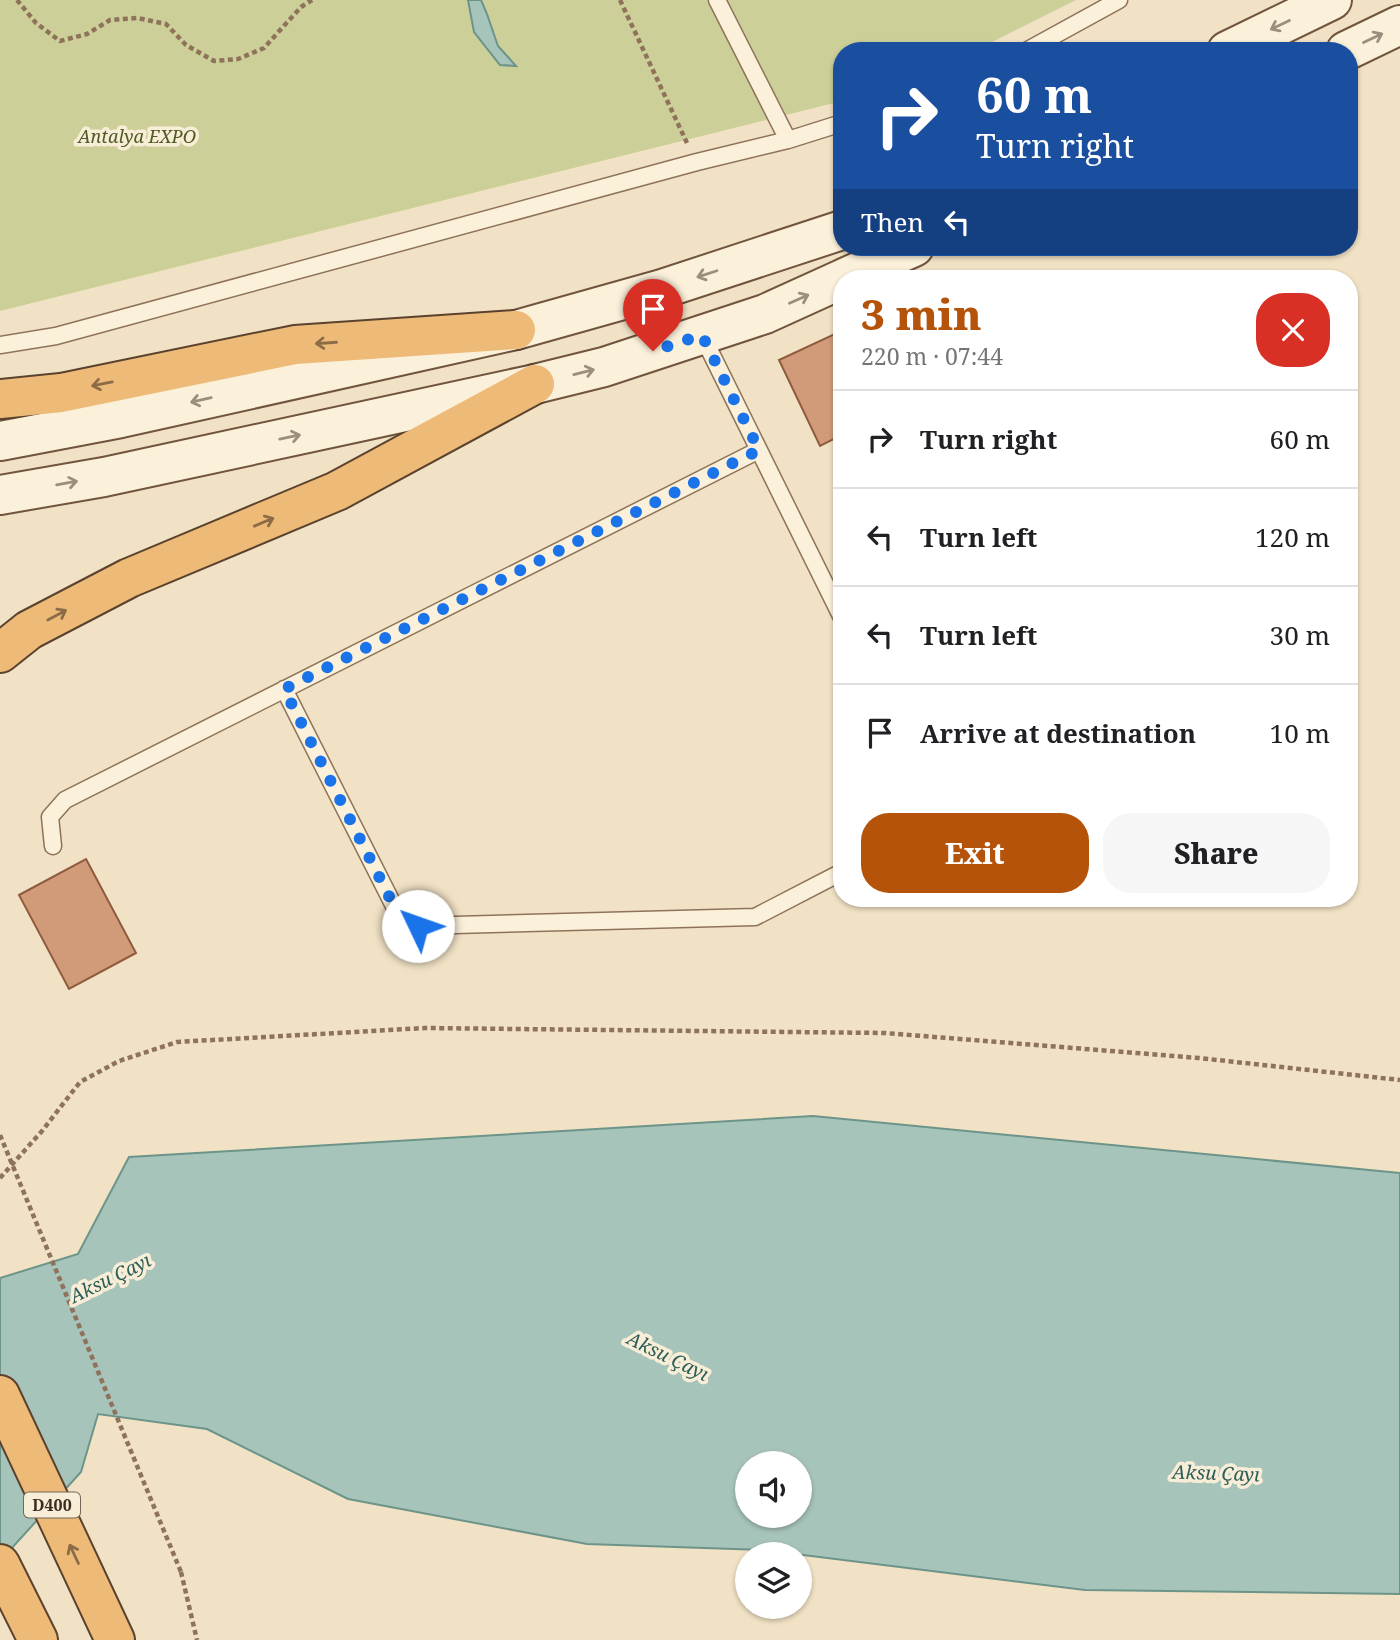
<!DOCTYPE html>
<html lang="en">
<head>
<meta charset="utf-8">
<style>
  :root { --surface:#fff; --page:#f6f6f6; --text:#202124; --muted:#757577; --line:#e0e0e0; --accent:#b45309 }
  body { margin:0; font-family:"Noto Serif",serif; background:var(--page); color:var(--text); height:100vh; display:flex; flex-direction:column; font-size:26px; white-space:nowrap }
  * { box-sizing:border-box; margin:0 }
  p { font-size:23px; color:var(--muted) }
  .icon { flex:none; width:38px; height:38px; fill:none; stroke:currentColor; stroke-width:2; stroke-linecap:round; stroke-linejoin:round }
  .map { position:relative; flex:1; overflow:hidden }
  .side { position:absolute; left:833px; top:270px; width:525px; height:637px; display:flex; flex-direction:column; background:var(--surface); border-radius:28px; box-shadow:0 2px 5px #0004 }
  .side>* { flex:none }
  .banner { position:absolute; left:833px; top:42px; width:525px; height:214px; border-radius:28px; box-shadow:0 2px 5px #0004; background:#1a4fa0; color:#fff; overflow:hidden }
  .tools { position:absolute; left:735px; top:1451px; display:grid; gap:14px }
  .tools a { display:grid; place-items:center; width:77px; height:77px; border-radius:50%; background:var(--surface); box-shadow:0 2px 5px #0004; font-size:35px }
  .pin { position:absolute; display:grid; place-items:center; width:60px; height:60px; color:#fff; margin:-72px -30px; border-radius:50% 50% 50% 0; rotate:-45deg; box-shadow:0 0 7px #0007 }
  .pin .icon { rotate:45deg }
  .me { position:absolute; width:77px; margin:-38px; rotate:312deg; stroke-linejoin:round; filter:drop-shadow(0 0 5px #0008) }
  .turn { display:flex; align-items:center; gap:24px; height:147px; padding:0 28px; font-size:32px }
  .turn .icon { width:91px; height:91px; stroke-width:2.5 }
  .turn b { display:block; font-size:49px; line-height:60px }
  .then { display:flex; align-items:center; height:66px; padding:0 28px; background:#0003; gap:14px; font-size:26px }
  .round { display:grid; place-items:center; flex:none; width:74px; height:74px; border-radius:28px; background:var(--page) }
  .head { display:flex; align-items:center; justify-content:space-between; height:119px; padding:0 28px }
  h1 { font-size:42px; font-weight:800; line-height:52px; color:var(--accent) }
  .action { display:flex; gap:14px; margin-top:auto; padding:14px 28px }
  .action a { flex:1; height:80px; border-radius:28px; background:var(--accent); color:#fff; font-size:28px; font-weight:800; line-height:80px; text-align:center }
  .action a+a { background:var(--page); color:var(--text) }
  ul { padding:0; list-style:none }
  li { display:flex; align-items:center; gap:21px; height:98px; padding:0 28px; border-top:2px solid var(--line) }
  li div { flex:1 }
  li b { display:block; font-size:26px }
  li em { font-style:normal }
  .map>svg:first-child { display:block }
  .green { fill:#ccd098 }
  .water { fill:#a7c4bb; stroke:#6d9489; stroke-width:2; fill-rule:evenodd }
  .building { fill:#d19b79; stroke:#8e5b3e; stroke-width:2 }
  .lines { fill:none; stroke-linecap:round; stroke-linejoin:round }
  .service-casing { stroke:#8e735a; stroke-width:19 }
  .secondary-casing { stroke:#70543d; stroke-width:42 }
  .trunk-casing { stroke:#5b422e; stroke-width:42 }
  .path { stroke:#8e735a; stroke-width:4.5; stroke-dasharray:5 3.5; stroke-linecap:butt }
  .service { stroke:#fbf0da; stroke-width:16 }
  .secondary { stroke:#fbf0da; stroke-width:38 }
  .trunk { stroke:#edba77; stroke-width:38 }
  .path-bridge { stroke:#8e735a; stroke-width:4.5; stroke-dasharray:5 3.5; stroke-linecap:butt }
  .oneway { stroke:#9c8e7c }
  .oneway2 { stroke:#8c6c47 }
  .route { stroke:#1a73e8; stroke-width:12; stroke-dasharray:0 21.6 }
  .labels { text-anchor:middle; stroke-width:7; stroke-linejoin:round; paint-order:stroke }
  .shield { fill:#f8edd6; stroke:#756656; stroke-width:2 }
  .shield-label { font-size:16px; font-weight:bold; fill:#3d2c1f }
  .park-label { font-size:18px; font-style:italic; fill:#4f5b24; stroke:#f8edd6 }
  .water-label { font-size:19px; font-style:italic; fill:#2d5e59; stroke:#f8edd6 }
</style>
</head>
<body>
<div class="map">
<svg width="1400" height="1640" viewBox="0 0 1400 1640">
  <rect width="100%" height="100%" fill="#f1e2c5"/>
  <path class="green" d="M0,0h1076l-102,51h-132v50l-842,210z"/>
  <path class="water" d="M468,0h13l6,14 11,32 18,20 -16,-1 -26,-33z
    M813,1116l587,57v421l-315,-4 -322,-40 -176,-6 -239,-45 -141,-70 -109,-15 -17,58 -81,89v-283l78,-24 51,-97zM747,1463h53v53h-53z"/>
  <path class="building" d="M839,332l3,7v96l-22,11 -41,-86z
    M86,859l50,94 -67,36 -50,-94z"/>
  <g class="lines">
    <g class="service-casing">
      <path id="service" d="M717,0l71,140
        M1026,51l93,-51
        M702,335l140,283
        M0,345l56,-9 641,-174 91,-22 54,-17
        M284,689l114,225 20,12 337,-9 87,-45
        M53,846l-3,-29 15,-17 694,-350"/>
    </g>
    <g class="secondary-casing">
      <path id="secondary" d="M1227,51l105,-51
        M1346,51l54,-26
        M844,278l70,-31
        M0,441l121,-23 395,-88 146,-41 180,-59
        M0,495l104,-18 431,-93 69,-17 161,-53 77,-35"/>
    </g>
    <g class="trunk-casing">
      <path id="trunk" d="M0,399l61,-6 234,-48 221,-15
        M0,653l29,-23 100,-52 208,-87 198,-107
        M0,1395l115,245
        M0,1564l38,76"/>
    </g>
    <path class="path" d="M17,0l19,23 24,18 27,-7 23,-14 27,-2 29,6 20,21 28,16 24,-2 26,-11 37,-41 11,-7
      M620,0l67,143
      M0,1178l42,-47 38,-49 39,-21 58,-19 248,-14 460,5 314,25 201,22
      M181,1572l16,68"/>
    <use href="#service" class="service"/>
    <use href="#secondary" class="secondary"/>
    <use href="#trunk" class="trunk"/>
    <path class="path-bridge" d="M0,1135l181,437"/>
  </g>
  <defs><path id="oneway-shaft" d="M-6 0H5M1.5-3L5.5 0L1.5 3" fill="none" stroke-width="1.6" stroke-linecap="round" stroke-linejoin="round" transform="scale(1.75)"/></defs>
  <g class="oneway">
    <use href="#oneway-shaft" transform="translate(1280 25) rotate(154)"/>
    <use href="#oneway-shaft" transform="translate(1373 38) rotate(-25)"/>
    <use href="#oneway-shaft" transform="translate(707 274) rotate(162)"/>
    <use href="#oneway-shaft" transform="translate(799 299) rotate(-24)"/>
    <use href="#oneway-shaft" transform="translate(584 372) rotate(-14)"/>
    <use href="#oneway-shaft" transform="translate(201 400) rotate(167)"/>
    <use href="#oneway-shaft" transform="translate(290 437) rotate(-12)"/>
    <use href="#oneway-shaft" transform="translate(67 483) rotate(-10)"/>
  </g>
  <g class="oneway2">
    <use href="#oneway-shaft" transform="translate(326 343) rotate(176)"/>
    <use href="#oneway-shaft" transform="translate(102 384) rotate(169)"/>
    <use href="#oneway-shaft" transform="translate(264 522) rotate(-23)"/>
    <use href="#oneway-shaft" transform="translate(57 615) rotate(-28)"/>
    <use href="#oneway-shaft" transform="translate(74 1554) rotate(-115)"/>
  </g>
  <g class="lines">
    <path class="route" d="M418,926l-20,-12 -114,-225 475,-239 -57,-115 -49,16"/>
  </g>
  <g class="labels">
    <rect class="shield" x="24" y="1492.5" width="56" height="25" rx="5"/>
    <g class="shield-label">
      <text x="52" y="1511">D400</text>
    </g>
    <g class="park-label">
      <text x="137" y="143">Antalya EXPO</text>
    </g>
    <g class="water-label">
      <text transform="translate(110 1278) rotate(-26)" y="7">Aksu Çayı</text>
      <text transform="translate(668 1356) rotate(26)" y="7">Aksu Çayı</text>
      <text transform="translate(1216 1473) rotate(2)" y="7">Aksu Çayı</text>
    </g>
  </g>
</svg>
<div class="tools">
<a><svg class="icon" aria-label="sound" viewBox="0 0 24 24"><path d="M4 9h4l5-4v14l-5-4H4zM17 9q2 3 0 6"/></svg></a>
<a><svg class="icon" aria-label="layers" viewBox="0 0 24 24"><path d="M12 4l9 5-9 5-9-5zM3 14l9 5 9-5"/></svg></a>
</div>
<div class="pin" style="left:653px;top:351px;background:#d93025"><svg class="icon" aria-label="arrive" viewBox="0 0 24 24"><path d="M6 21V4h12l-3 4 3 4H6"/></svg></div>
<svg class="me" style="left:418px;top:926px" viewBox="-20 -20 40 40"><circle r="19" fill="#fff"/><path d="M0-13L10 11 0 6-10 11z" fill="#1a73e8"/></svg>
<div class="banner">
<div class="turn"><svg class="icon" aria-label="right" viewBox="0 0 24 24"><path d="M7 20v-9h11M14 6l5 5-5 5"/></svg><div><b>60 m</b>Turn right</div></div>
<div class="then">Then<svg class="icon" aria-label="left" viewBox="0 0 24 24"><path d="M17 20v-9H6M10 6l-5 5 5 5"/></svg></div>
</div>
<section class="side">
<div class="head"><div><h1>3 min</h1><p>220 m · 07:44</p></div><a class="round" style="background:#d93025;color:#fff"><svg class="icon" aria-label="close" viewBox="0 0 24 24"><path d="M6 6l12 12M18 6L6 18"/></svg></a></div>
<ul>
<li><svg class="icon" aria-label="right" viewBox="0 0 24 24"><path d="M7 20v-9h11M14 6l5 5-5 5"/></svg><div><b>Turn right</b></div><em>60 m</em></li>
<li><svg class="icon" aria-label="left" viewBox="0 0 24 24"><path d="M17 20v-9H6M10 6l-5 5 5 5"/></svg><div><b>Turn left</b></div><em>120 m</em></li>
<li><svg class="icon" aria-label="left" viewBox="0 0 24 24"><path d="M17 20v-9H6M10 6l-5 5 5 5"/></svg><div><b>Turn left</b></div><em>30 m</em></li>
<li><svg class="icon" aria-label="arrive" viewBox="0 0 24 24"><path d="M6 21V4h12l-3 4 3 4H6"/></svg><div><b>Arrive at destination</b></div><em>10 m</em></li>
</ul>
<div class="action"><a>Exit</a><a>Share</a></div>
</section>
</div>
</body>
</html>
